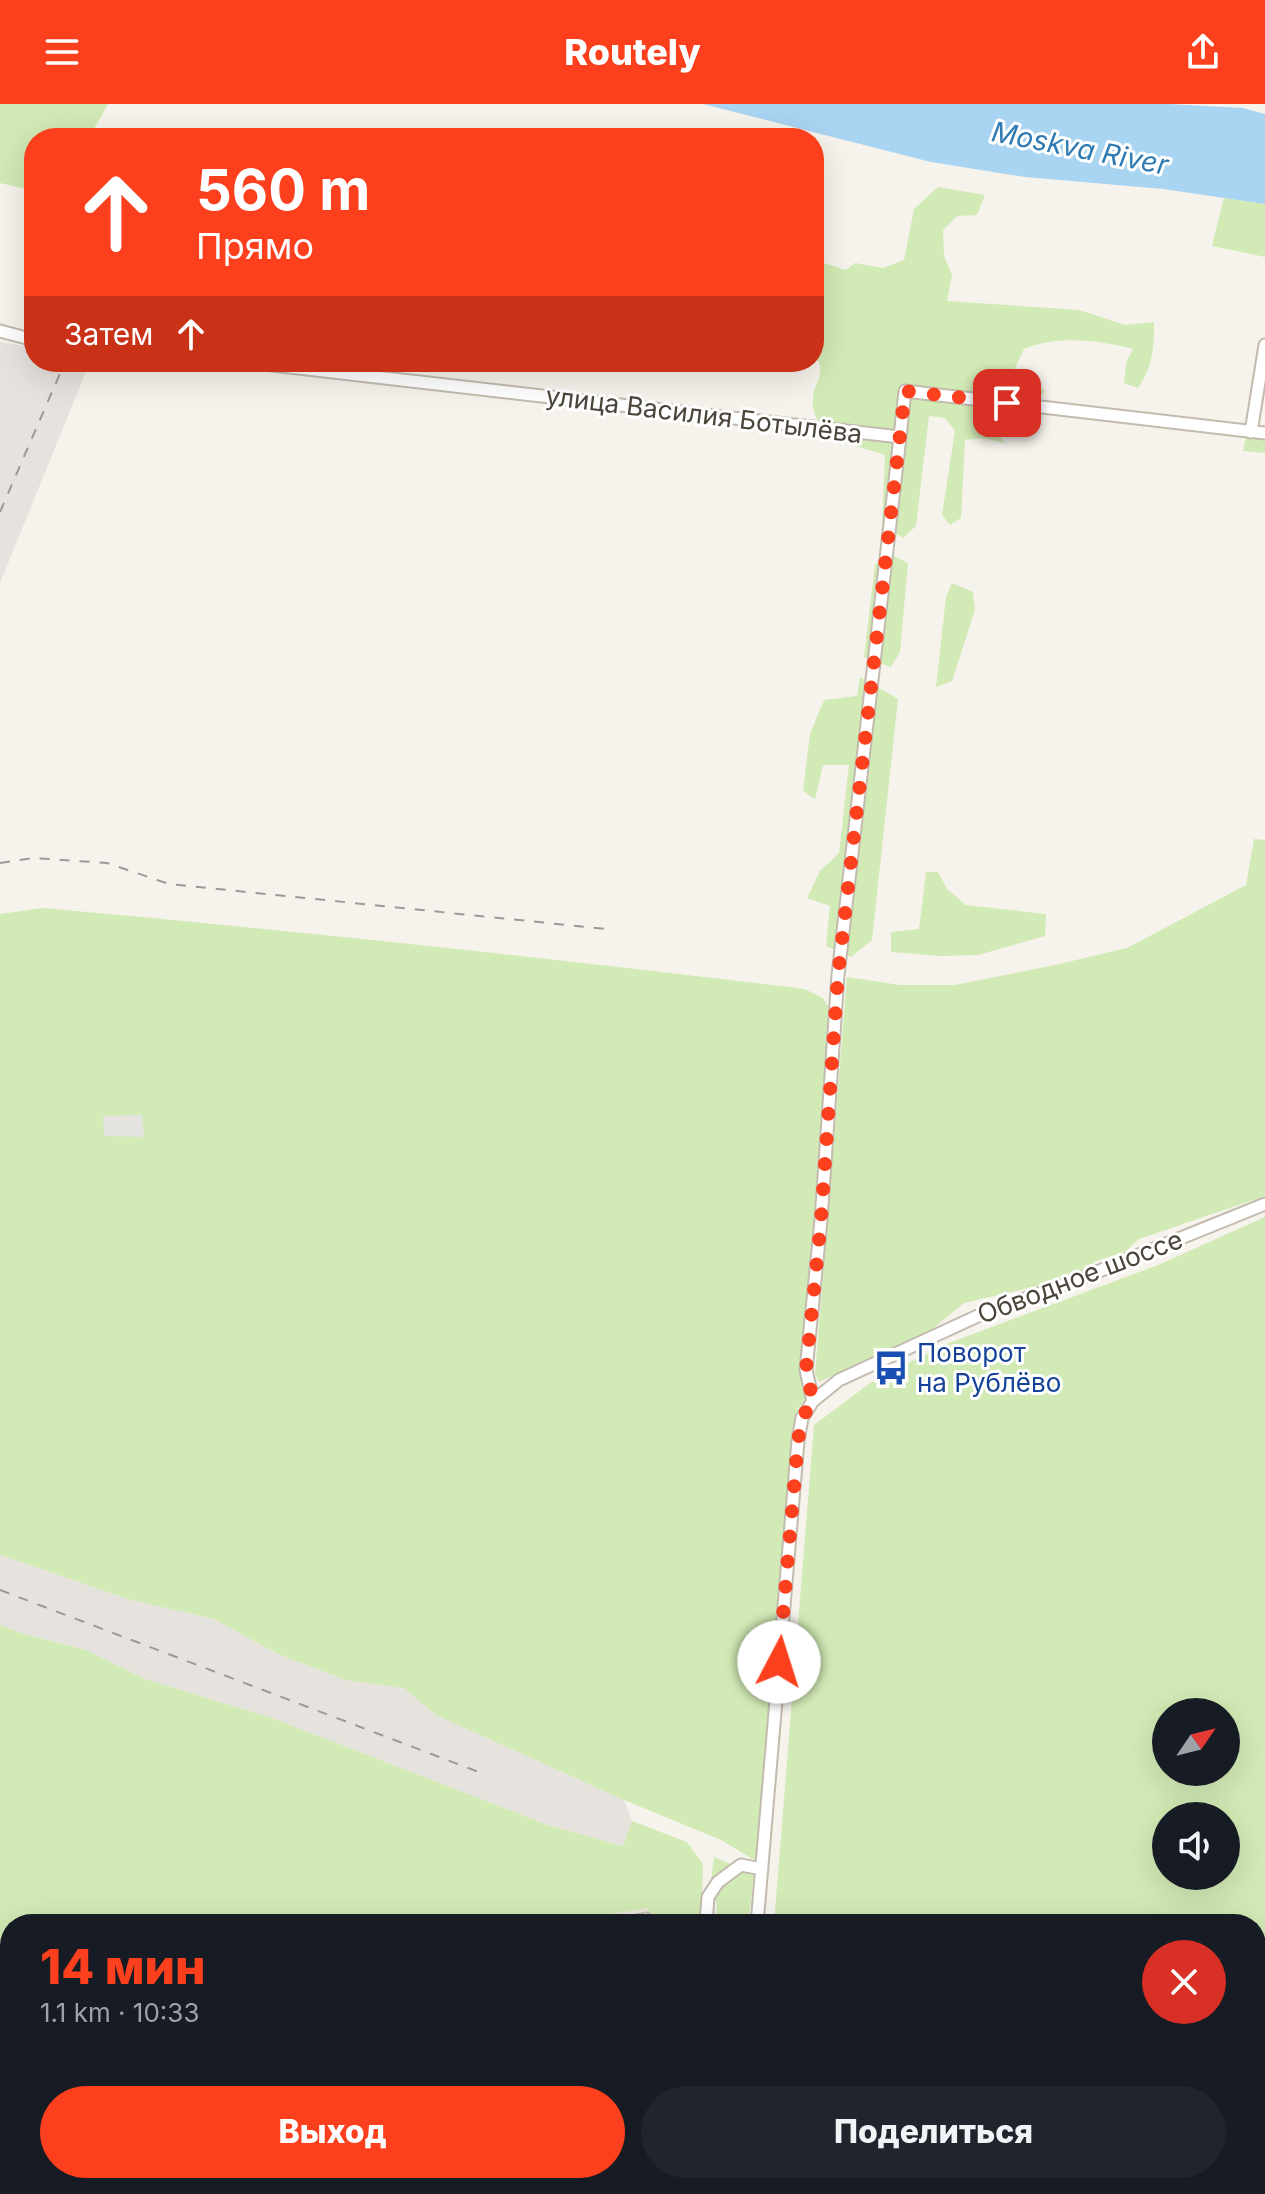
<!DOCTYPE html>
<html lang="ru">
<head>
<meta charset="utf-8">
<style>
  :root { --surface:#171b24; --page:#20242c; --text:#f1f3f6; --muted:#9ea1a6; --accent:#fc3f1d }
  body { margin:0; font-family:Inter,sans-serif; background:var(--page); color:var(--text); height:100vh; display:flex; flex-direction:column; font-size:30px; white-space:nowrap }
  * { box-sizing:border-box; margin:0 }
  p { font-size:26px; color:var(--muted) }
  .icon { flex:none; width:44px; height:44px; fill:none; stroke:currentColor; stroke-width:2; stroke-linecap:round; stroke-linejoin:round }
  .map { position:relative; flex:1; overflow:hidden }
  .sheet { position:absolute; left:0px; top:1810px; width:1266px; height:280px; display:flex; flex-direction:column; background:var(--surface); border-radius:32px 32px 0 0; box-shadow:0 8px 32px #0002 }
  .sheet>* { flex:none }
  .banner { position:absolute; left:24px; top:24px; width:800px; height:244px; border-radius:32px; box-shadow:0 8px 32px #0002; background:#fc3f1d; color:#fff; overflow:hidden }
  .needle { width:52px; rotate:55deg }
  .controls { position:absolute; left:1152px; top:1594px; display:grid; gap:16px }
  .controls a { display:grid; place-items:center; width:88px; height:88px; border-radius:50%; background:var(--surface); box-shadow:0 8px 32px #0002; font-size:40px }
  .pin { position:absolute; display:grid; place-items:center; width:68px; height:68px; color:#fff; margin:-34px; border-radius:16px; box-shadow:0 4px 12px #0006 }
  .me { position:absolute; width:88px; margin:-44px; rotate:5deg; stroke-linejoin:round; filter:drop-shadow(0 0 6px #0008) }
  .turn { display:flex; align-items:center; gap:28px; height:168px; padding:0 40px; font-size:36px }
  .turn .icon { width:104px; height:104px; stroke-width:2.5 }
  .turn b { display:block; font-size:56px; line-height:68px }
  .then { display:flex; align-items:center; height:76px; padding:0 40px; background:#0003; gap:16px; font-size:30px }
  .round { display:grid; place-items:center; flex:none; width:84px; height:84px; border-radius:42px; background:var(--page) }
  .headline { display:flex; align-items:center; justify-content:space-between; height:136px; padding:0 40px }
  h1 { font-size:48px; font-weight:800; line-height:60px; color:var(--accent) }
  .primary-button { display:flex; gap:16px; margin-top:auto; padding:16px 40px }
  .primary-button a { flex:1; height:92px; border-radius:48px; background:var(--accent); color:#fff; font-size:32px; font-weight:800; line-height:92px; text-align:center }
  .primary-button a+a { background:var(--page); color:var(--text) }
  header { display:flex; justify-content:space-between; align-items:center; height:104px; padding:0 40px; background:var(--accent); color:#fff; font-size:36px; font-weight:800 }
  .map>svg:first-child { display:block }
  .residential { fill:#eae5da }
  .industrial { fill:#e6e2dd }
  .green { fill:#d2eab5; fill-rule:evenodd }
  .parking { fill:#e5e3e0 }
  .water { fill:#a9d4f2 }
  .lines { fill:none; stroke-linecap:round; stroke-linejoin:round }
  .minor-casing { stroke:#c2bbae; stroke-width:15 }
  .minor { stroke:#fff; stroke-width:11 }
  .rail { stroke:#9a9a9a; stroke-width:2; stroke-dasharray:10 10; stroke-linecap:butt }
  .route { stroke:#fc3f1d; stroke-width:14; stroke-dasharray:0 25.2 }
  .labels { text-anchor:middle; stroke-width:6; stroke-linejoin:round; paint-order:stroke }
  .street-label { font-size:26px; fill:#4b4439; stroke:#fff }
  .transit-label { font-size:26px; fill:#164399; stroke:#fff; text-anchor:start }
  .water-label { font-size:28px; font-style:italic; fill:#2e7ab2; stroke:#fff }
</style>
</head>
<body>
<header><svg class="icon" aria-label="menu" viewBox="0 0 24 24"><path d="M4 6h16M4 12h16M4 18h16"/></svg>Routely<svg class="icon" aria-label="share" viewBox="0 0 24 24"><path d="M12 15V3M7 8l5-5 5 5M5 13v7h14v-7"/></svg></header>
<div class="map">
<svg width="1265" height="2090" viewBox="0 0 1265 2090">
  <rect width="100%" height="100%" fill="#f6f3ec"/>
  <path class="residential" d="M649,1804l5,16h-99z
    M72,2080h36l13,10h-55z
    M285,2080h378l-1,10h-388z"/>
  <path class="industrial" d="M0,238l34,6v14h56l-90,221z
    M0,1451l131,45 83,19 64,35 68,26 58,7 32,28 188,85 8,21 -9,25 -75,-21 -276,-107 -127,-39 -59,-29 -65,-17 -21,-8z"/>
  <path class="green" d="M0,0h108l-19,34h-55v53l-34,-8z
    M938,83l47,8 -8,20 -20,1 -14,14 1,26 8,19 -5,26 132,9 46,15 29,-3c0,25 -1,45 -16,66l-14,-5 2,-20 7,-14c-35,-9 -75,-14 -109,0l-11,23 32,19 -28,31 -33,-6 21,27 -22,-5 -18,2 -4,78 -11,7 -8,-10 13,-84 -10,-13 -16,-2 -13,110 -13,12 -21,-14 3,-69 -39,-12 -16,-2c-7,-12 -19,-27 -17,-42 1,-16 10,-18 6,-37l-5,-3v-99l32,10 9,-7 28,5 21,-8 10,-51z
    M1224,94l41,6v53l-53,-11z
    M1246,333l19,3v13l-22,-2z
    M894,452l14,7 -8,89 -9,15 -27,-10 11,-93z
    M952,479l21,9 2,18 -23,71 -16,6 10,-90z
    M860,573l38,22 -26,241 -21,17 -25,-11 4,-40 -23,-8 13,-27 19,-18 10,-88h-26l-8,34 -12,-8 7,-57 14,-34 33,-4z
    M1254,735l11,1v356l-126,43 -15,14 -28,8 -23,17 -109,25 -33,27 -112,52 -4,-8 32,-397 53,8h55l100,-20 72,-17 119,-63z
    M926,768h12l9,17 19,16 80,9 -1,22 -67,19 -38,1 -49,-4v-20l28,-3z
    M43,804c255,23 508,50 762,81l18,9 9,15 -31,355 4,32 -8,10 -2,13 -39,438 -35,-21 -97,-40 -188,-85 -32,-27 -58,-8 -68,-26 -64,-35 -83,-19 -131,-45v-641z
    M1265,1113v977h-520l1,-10h510v-260h-482l40,-499 63,-47 72,-35 209,-78zM1166,1608h60v60h-60zM1166,1712h60v60h-60z
    M0,1521l21,8 65,17 59,29 127,39 276,107 75,21 9,-25 55,21 16,22 -2,60h-47l-6,-16 -93,16h-545v260h54l-5,10h-59z
    M714,1753l40,17 -6,50h-33l2,-17 -6,-26z
    M114,2080h44l13,10h-44z
    M663,2080h74l-1,10h-74z"/>
  <path class="parking" d="M142,1011l2,22 -40,-1 -1,-20z"/>
  <path class="water" d="M703,0h466l74,4 22,6v90l-102,-15 -138,-12 -94,-15z"/>
  <g class="lines">
    <g class="minor-casing">
      <path id="minor" d="M0,227l34,9
        M245,258l655,75 5,-46 360,42
        M1251,328l14,-87
        M813,1297l-7,-31 15,-150 17,-245 62,-538
        M622,1820l24,-5 3,5
        M706,1820l2,-27 10,-15 23,-17 21,4
        M757,1820l41,-483 4,-23 11,-17 26,-21 143,-66 85,-30 198,-80
        M374,2080l85,10
        M311,2090l1,-10
        M484,2090l1,-10
        M570,2090v-10
        M657,2090l1,-10
        M680,2090l1,-10
        M737,2090l1,-10"/>
    </g>
    <use href="#minor" class="minor"/>
    <path class="rail" d="M0,408l65,-150
      M0,759l33,-5 74,5 62,21 437,45
      M0,1486l484,184"/>
  </g>
  <g class="lines">
    <path class="route" d="M779,1558l19,-221 4,-23 11,-17 -7,-31 15,-150 17,-245 67,-584 102,12"/>
  </g>
  <defs>
    <g id="bus-bare" transform="scale(2.76)"><path d="M-5-6H5V4H4V6H2V4H-2V6H-4V4H-5ZM-3.5-4V0h7V-4ZM-3.5 1.2v1.5H-2V1.2ZM2 1.2v1.5H3.5V1.2Z" fill="#1a4fb4" stroke="#fff" stroke-width="2.5" paint-order="stroke"/></g>
  </defs>
  <g fill-rule="evenodd">
    <use href="#bus-bare" x="891" y="1264"/>
  </g>
  <g class="labels">
    <g class="street-label">
      <text transform="translate(704 311) rotate(7)" y="9">улица Василия Ботылёва</text>
      <text transform="translate(1080 1173) rotate(-21)" y="9">Обводное шоссе</text>
    </g>
    <g class="transit-label">
      <text x="917" y="1258">Поворот<tspan x="917" dy="30">на Рублёво</tspan></text>
    </g>
    <g class="water-label">
      <text transform="translate(1080 44) rotate(11)" y="10">Moskva River</text>
    </g>
  </g>
</svg>
<div class="controls">
<a><svg class="needle" viewBox="-14 -14 28 28"><path d="M0-13l5 13h-10z" fill="#e53935"/><path d="M0 13l5-13h-10z" fill="#9ea1a6"/></svg></a>
<a><svg class="icon" aria-label="sound" viewBox="0 0 24 24"><path d="M4 9h4l5-4v14l-5-4H4zM17 9q2 3 0 6"/></svg></a>
</div>
<div class="pin" style="left:1007px;top:299px;background:#d93025"><svg class="icon" aria-label="arrive" viewBox="0 0 24 24"><path d="M6 21V4h12l-3 4 3 4H6"/></svg></div>
<svg class="me" style="left:779px;top:1558px" viewBox="-20 -20 40 40"><circle r="19" fill="#fff"/><path d="M0-13L10 11 0 6-10 11z" fill="#fc3f1d"/></svg>
<div class="banner">
<div class="turn"><svg class="icon" aria-label="ahead" viewBox="0 0 24 24"><path d="M12 20V5M6 11l6-6 6 6"/></svg><div><b>560 m</b>Прямо</div></div>
<div class="then">Затем<svg class="icon" aria-label="ahead" viewBox="0 0 24 24"><path d="M12 20V5M6 11l6-6 6 6"/></svg></div>
</div>
<section class="sheet">
<div class="headline"><div><h1>14 мин</h1><p>1.1 km · 10:33</p></div><a class="round" style="background:#d93025;color:#fff"><svg class="icon" aria-label="close" viewBox="0 0 24 24"><path d="M6 6l12 12M18 6L6 18"/></svg></a></div>
<div class="primary-button"><a>Выход</a><a>Поделиться</a></div>
</section>
</div>
</body>
</html>
